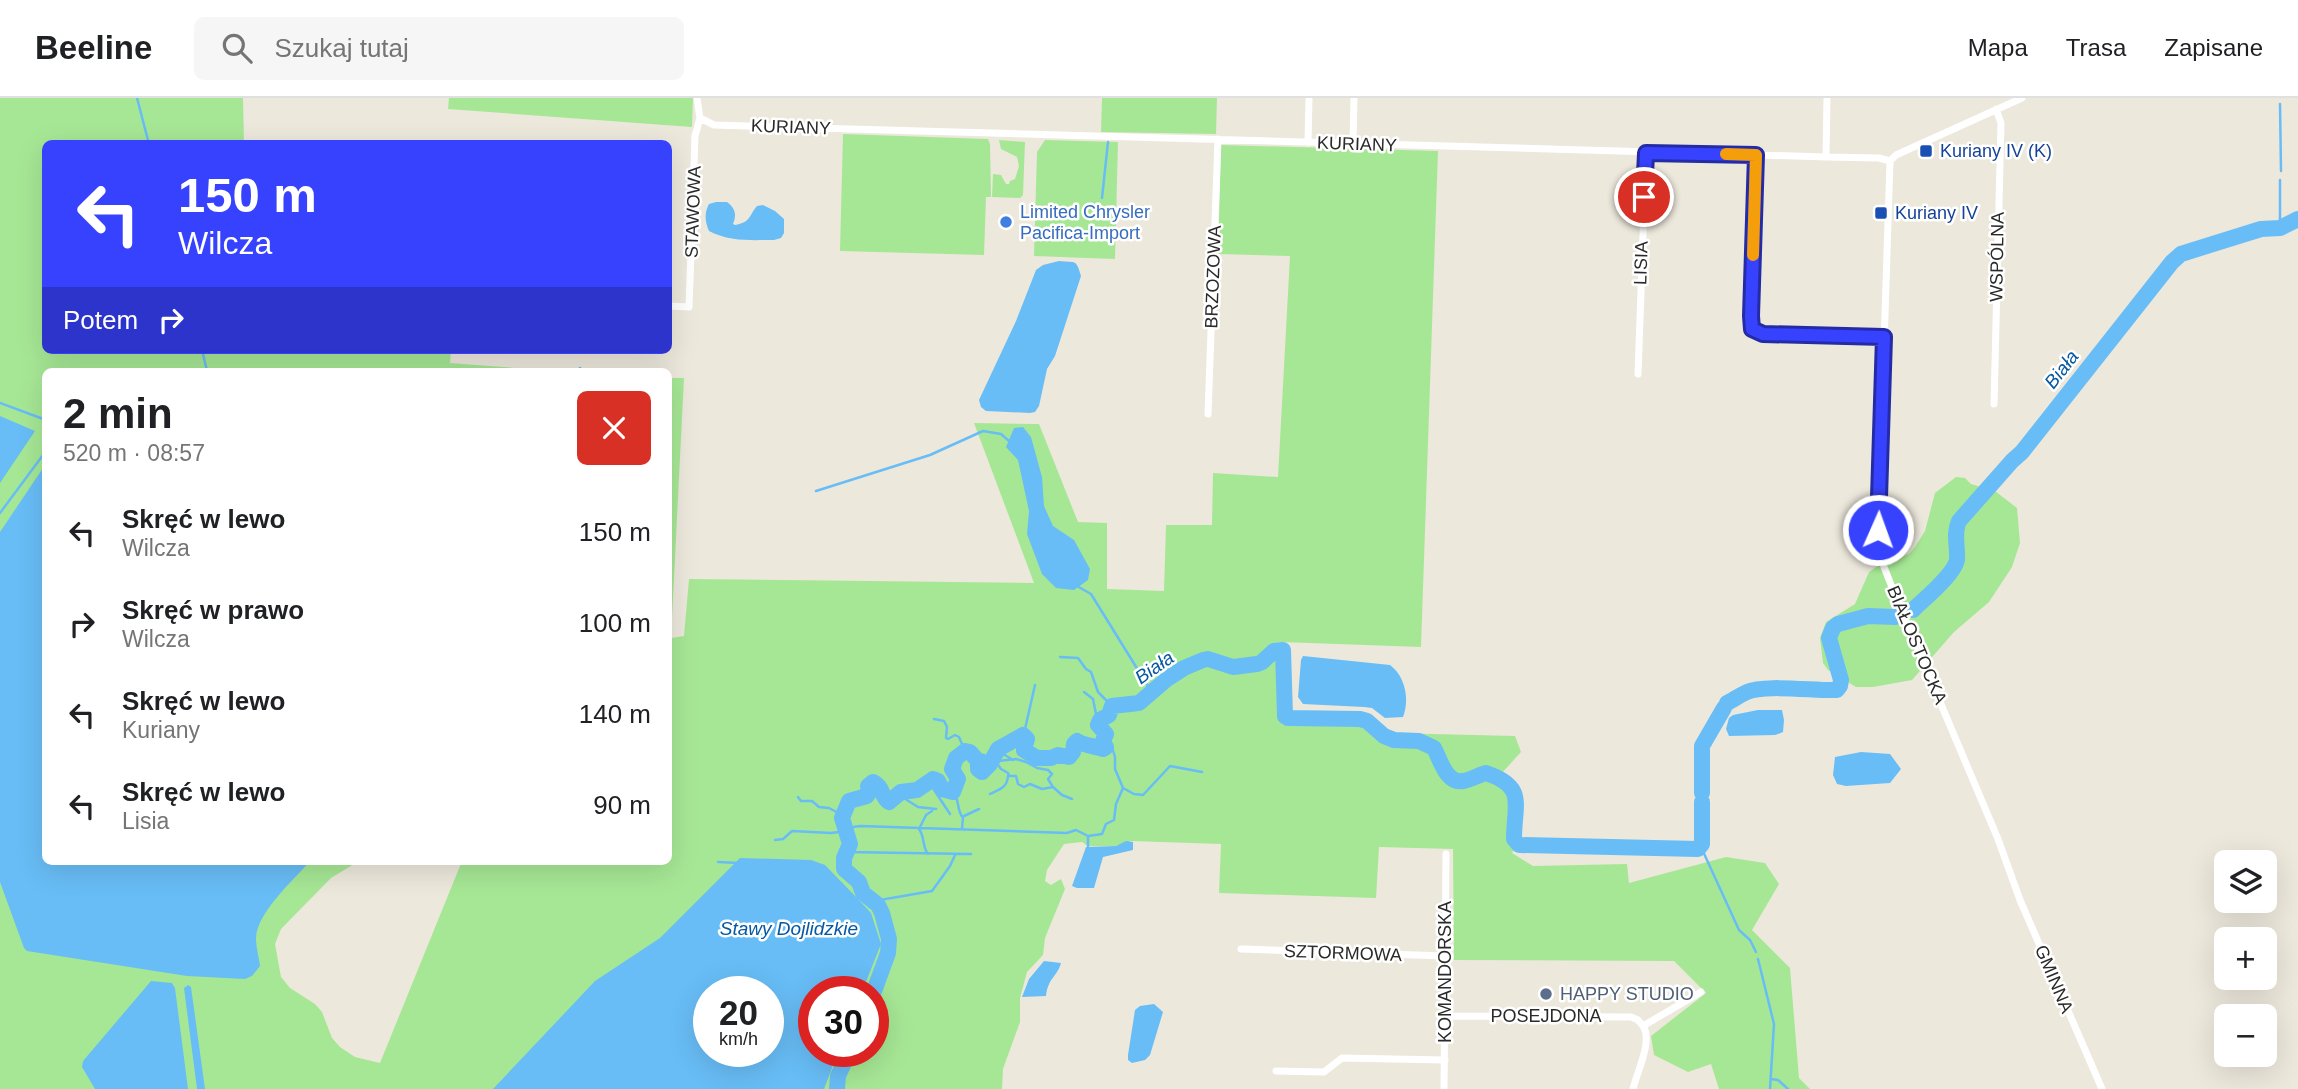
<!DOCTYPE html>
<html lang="pl">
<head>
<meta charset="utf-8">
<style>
  :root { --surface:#fff; --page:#f6f6f6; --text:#202124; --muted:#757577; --line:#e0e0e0 }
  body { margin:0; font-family:Arial,sans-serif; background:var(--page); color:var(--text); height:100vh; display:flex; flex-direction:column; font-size:26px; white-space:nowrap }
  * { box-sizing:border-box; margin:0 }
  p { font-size:23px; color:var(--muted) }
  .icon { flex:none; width:38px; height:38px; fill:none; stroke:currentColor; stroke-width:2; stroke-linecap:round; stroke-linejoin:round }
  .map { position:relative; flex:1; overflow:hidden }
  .drawer { position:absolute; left:42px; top:270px; width:630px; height:497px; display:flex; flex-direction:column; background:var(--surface); border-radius:10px; box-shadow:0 7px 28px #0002 }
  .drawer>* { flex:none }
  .guide { position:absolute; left:42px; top:42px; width:630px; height:214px; border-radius:10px; box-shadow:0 7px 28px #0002; background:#3742ff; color:#fff; overflow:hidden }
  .buttons { position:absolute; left:2214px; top:752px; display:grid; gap:14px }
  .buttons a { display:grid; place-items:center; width:63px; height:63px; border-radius:10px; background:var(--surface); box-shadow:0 7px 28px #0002; font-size:35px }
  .speed { position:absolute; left:693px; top:878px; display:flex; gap:14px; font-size:35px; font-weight:700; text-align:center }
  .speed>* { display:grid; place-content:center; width:91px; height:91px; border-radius:50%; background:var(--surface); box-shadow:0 7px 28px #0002; line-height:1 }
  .speed small { font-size:18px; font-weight:400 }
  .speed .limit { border:10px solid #d22; background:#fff; color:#111 }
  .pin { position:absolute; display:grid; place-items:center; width:60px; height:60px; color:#fff; margin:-30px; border:4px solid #fff; border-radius:50%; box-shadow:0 2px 7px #0007 }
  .me { position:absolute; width:77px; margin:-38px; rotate:2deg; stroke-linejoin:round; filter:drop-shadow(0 0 5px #0008) }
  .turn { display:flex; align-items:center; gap:24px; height:147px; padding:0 21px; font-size:32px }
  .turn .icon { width:91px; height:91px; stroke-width:2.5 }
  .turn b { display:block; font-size:49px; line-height:60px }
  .then { display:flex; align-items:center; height:66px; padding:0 21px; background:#0003; gap:14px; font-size:26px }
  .round { display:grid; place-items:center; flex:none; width:74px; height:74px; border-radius:10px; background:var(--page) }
  .head { display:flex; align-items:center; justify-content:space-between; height:119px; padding:0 21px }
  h1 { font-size:42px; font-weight:700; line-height:52px }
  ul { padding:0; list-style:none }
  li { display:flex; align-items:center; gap:21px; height:91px; padding:0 21px }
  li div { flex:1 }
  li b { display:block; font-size:26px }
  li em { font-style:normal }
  header { display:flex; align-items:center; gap:42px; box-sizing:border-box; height:98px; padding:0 35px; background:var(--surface); border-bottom:2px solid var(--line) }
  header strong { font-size:33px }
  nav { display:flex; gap:38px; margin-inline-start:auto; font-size:24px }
  .search { width:490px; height:63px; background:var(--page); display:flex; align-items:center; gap:18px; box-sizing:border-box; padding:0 24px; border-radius:10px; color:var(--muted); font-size:26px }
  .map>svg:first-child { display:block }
  .green { fill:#a6e795; fill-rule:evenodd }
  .water { fill:#68bdf6; fill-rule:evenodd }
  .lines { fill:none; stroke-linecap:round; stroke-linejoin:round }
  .stream { stroke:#68bdf6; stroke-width:2.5 }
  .river { stroke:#68bdf6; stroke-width:16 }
  .street { stroke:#fff; stroke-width:7 }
  .route-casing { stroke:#242ba6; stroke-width:18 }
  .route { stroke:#3742ff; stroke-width:12 }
  .slow { stroke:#f59e0b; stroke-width:12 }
  .transit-dot { fill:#1a4fb4; stroke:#fff; stroke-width:2.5 }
  .shop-dot { fill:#3f7fe0; stroke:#fff; stroke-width:2.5 }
  .service-dot { fill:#5c6f8a; stroke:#fff; stroke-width:2.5 }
  .labels { text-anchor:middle; stroke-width:5; stroke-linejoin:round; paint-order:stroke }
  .street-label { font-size:18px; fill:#2a2a2a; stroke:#fff }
  .transit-label { font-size:18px; fill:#164399; stroke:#fff; text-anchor:start }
  .shop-label { font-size:18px; fill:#366cbe; stroke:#fff; text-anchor:start }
  .service-label { font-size:18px; fill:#4e5e75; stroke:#fff; text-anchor:start }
  .water-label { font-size:19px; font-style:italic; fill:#0558a4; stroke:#fff }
</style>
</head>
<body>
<header>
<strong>Beeline</strong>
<div class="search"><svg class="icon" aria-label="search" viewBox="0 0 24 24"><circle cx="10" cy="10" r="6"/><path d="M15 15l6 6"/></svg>Szukaj tutaj</div>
<nav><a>Mapa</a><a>Trasa</a><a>Zapisane</a></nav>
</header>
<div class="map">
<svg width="2298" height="991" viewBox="0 0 2298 991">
  <rect width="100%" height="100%" fill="#ede8dc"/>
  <path class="green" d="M0,0h243l1,45 -198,1v206h405l-1,13 104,8h-508v490h313l-28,17 -50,51 -6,15 6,33 9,11 25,16 7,8 10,26 8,9 15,10 25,6 82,-202h206l1,-483h15l-13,260 13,-2 5,-57 345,4 -60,-160 65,1 39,98 29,1v66l57,2 2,-66h46l1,-52 65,4 12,-221 -72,-2 3,-109 217,6 -17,496 -140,-5 -10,2 -12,12h9l6,-5 9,-1 1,66 5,-3 76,2 26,18 124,3 6,16 -20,22 18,11 3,10v45l-10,13 21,13 94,-2 2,19 97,-26 39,6 14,21 -27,46 38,38 9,110 11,11h-91l-8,-25 -23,8 -34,-17 -3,-19 55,-43 -32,-32 -220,-1 -1,-111 -74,-2 -3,51 -157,-5 2,-49 -90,-3 -15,5h-28l-6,-4 -18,2 -17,26 -2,11 6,4 10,-6 4,10 -20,49 -2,17 -16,17 -7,26v24l-17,47 -1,20h-1002zM709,894h59v60h-59zM814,894h59v60h-59z
    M449,0h244l-1,29 -244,-18z
    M1102,0h115l-1,36 -115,-2z
    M843,36l145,5 2,5 1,53h-5l-2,58 -144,-4z
    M999,42l26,2 -2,53 -3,3 -28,-1 1,-23 8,1 5,9h3l1,-3 5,-2 4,-13 -2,-9 -16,-8z
    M1045,42l73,2 -3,117 -81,-3 3,-104z
    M1956,379l9,1 6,6 24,7 22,17 3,35 -8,24 -23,35 -35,30 -42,48 -39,7h-17l-28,-17 -5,-7 -3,-25 6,-16 29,-18 14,-32 15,-10 25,-8 6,-7 10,-16 10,-38z"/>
  <path class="water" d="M716,104h11c8,6 10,12 6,22l2,1c16,-3 13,-8 22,-19l6,-1 12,6 9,8v14l-3,5 -7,2c-23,0 -44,2 -65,-9 -4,-9 -5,-18 0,-27z
    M1059,163c16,2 17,-3 22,15l-26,80 -8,13 -8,37 -4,6 -5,1 -44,-2 -5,-4 -2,-7 37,-79 20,-51 7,-5z
    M0,318l35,15 -35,52z
    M1023,329l8,10 11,40 2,29 9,20 21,14 16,29 -2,11 -14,10 -18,-2 -14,-14 -15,-40 2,-23 -11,-51 -12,-13 8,-19z
    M45,367l1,396h264c-16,19 -53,51 -54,77 0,10 3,19 4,28l-8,10 -7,3 -58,-3 -160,-25 -3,-3 -24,-66v-350z
    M1303,558l87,9c15,11 20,34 13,52l-18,1 -13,-10 -8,-1 -61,-3 -5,-7 3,-37z
    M1758,612h24l2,10 -1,12 -8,3 -46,1 -3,-7 3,-11 4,-3z
    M1861,654l29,2 11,15 -11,14 -44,3 -9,-2 -4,-9 2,-18z
    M1126,743l7,1v8l-30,7 -9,31h-17l-5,-2 14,-39 30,-1z
    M740,760l71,2 14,5 33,34 13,14 10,31 -19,48h-48v60h24l-14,37h-331l102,-108 65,-43zM709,894h59v60h-59z
    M1044,863l17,2c-4,14 -13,15 -15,33l-24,1 7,-18z
    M151,883l21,2 3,5 13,101h-93l-13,-22 1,-6z
    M188,887l3,2 14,102h-8l-13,-101z
    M1154,906l9,8 -13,43 -5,5 -13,3 -4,-3v-5l7,-45 5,-4z"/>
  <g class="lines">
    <path class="stream" d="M137,0l12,46
      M2280,6l1,67
      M1102,100l6,-56
      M2280,130v-48
      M202,252l5,21
      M579,273l1,-3
      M0,305l46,17
      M816,393l114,-36 53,-24 18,3 8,7
      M0,415l46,-62
      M1077,488l14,8 60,97
      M1060,559l18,1 8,11 5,3 7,20 14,14
      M1084,594l9,7 3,15 4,6
      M934,621l10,2 3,6 -1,11 2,1 7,-4 4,2 6,14
      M1018,640l1,-6 6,-3 10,-44
      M972,656l12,1 5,4 4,-1 8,11 7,4 1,3h7l2,8 6,3 6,-3 12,5 11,-2 9,8 10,4
      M996,657h9l8,5
      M998,663l18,-2 10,3 11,6 11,2 4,4 -4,5 5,8
      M929,684l21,32
      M1123,690l11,6 9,1 27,-29 32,6
      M952,694c8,5 4,18 11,26l-1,10 2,2
      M990,696c10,-5 17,-6 18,-18
      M899,697l19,12 18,2
      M798,699l3,4h11l7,6 10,1 13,7
      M964,718l15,-7
      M920,729l6,-12 6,-4
      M919,731c6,8 3,18 9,25
      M1088,738v10
      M775,742l8,-1 9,-8 39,2 16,-2 6,-4 7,-1 207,7 9,-3 12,6 14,-2 4,-10 8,-4 2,-16 7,-16 -8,-19v-12l-3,-10 -6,-1
      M1701,749l38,83 11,10 6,12
      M846,754l125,2
      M718,764l21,1
      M876,806l4,-4 52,-9 18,-25 5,-11
      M1758,861l16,65 -4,65
      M1771,981l7,1 10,9"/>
    <path class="river" d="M1913,512c11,-11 41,-35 44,-50 1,-14 -4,-26 2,-39l53,-60 10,-9 150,-190 9,-8 80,-25 19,-1 18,-9
      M1727,605c6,-3 13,-8 20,-11 17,-8 69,-1 90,-2l3,-4 1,-6 -12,-42 4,-10 5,-4 30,-8 28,1
      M1702,695v-47l22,-38
      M873,896l15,-41 1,-14 -7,-26 -4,-8 -15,-12 -4,-11 -15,-13v-11l6,-14 -8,-26 7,-17 18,-5 2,-4 -1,-6 5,-4c10,4 8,15 16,20l12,-10 16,-2 16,-11 5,2 4,8 11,3 5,-13 -6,-10 4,-11 9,-7 5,1 8,9v8l4,3 8,-8 8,-15 25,-14 4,4 -3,11 13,8h14l7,-3 11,2 4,-5 1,-8 3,-3c8,5 18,5 26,8l3,-2 -3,-6 3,-7 -8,-9 2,-5 9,-5 3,-9 27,-3 28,-24 17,-11 19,-8 5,-1 25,8 24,-3 5,-2 12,-11 9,-1 2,66 3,2 72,1 7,2 17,15 10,4 25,1 15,7c6,11 12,36 29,33 8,-1 15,-6 23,-8 41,14 28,31 28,66l5,6 179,4 4,-5v-42
      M837,991l1,-13 11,-24"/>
    <path class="street" d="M697,0l3,20 14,7 1112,32 53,1 11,3
      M1308,45l1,-45
      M1353,46l1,-46
      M1756,57l-5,161 1,13 11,5 121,3
      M1826,59l1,-59
      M1890,63l-12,369 3,23 3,14 15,38 99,234 22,61 82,189
      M1890,63l6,-6 126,-57
      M668,208l21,1 6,-171 5,-18
      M1638,276l8,-221
      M1994,306l7,-281 -5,-14
      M1208,316l10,-275
      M1241,851l204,7
      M1446,918l185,1 7,3 5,6
      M1276,973l48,1 18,-14 103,2
      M1444,991l2,-235
      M1633,991c4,-17 20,-48 10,-63l58,-34"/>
  </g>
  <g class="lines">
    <g class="route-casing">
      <path id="route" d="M1644,99l2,-44 110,2 -5,161 1,13 11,5 121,3 -6,193"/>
    </g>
    <use href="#route" class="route"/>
    <path class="slow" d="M1726,56l30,1 -3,100"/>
  </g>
  <g class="transit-dot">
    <rect x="1919" y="46" width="14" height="14" rx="3.5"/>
    <rect x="1874" y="108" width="14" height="14" rx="3.5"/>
  </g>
  <circle class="shop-dot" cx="1006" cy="124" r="7"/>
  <circle class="service-dot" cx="1546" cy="896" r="7"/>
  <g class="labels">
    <g class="street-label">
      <text transform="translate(791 29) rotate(2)" y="6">KURIANY</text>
      <text transform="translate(1357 46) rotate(2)" y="6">KURIANY</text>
      <text transform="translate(693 114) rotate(-88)" y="6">STAWOWA</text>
      <text transform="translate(1997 159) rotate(-89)" y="6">WSPÓLNA</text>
      <text transform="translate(1641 165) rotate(-88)" y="6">LISIA</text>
      <text transform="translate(1213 179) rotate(-88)" y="6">BRZOZOWA</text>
      <text transform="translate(1917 547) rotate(67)" y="6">BIAŁOSTOCKA</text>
      <text transform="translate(1343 855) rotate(2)" y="6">SZTORMOWA</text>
      <text transform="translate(1445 874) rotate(-90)" y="6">KOMANDORSKA</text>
      <text transform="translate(2054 881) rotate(67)" y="6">GMINNA</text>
      <text x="1546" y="924">POSEJDONA</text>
    </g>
    <g class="transit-label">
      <text x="1940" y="59">Kuriany IV (K)</text>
      <text x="1895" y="121">Kuriany IV</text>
    </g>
    <g class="shop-label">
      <text x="1020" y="120">Limited Chrysler<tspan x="1020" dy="21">Pacifica-Import</tspan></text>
    </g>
    <g class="service-label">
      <text x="1560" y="902">HAPPY STUDIO</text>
    </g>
    <g class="water-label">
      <text transform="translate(2061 271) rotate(-52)" y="7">Biała</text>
      <text transform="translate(1154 569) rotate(-35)" y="7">Biała</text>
      <text x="789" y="837">Stawy Dojlidzkie</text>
    </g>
  </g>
</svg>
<div class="buttons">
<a><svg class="icon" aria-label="layers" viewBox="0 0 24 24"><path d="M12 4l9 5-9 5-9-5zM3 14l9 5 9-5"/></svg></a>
<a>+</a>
<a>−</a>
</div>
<div class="speed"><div>20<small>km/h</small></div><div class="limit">30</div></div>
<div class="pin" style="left:1644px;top:99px;background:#d93025"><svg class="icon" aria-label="arrive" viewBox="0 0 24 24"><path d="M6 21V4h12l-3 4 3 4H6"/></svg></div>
<svg class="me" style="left:1878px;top:432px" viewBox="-20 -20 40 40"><circle r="17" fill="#3742ff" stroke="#fff" stroke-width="3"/><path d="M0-11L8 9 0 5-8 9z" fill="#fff"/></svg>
<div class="guide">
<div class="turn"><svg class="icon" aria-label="left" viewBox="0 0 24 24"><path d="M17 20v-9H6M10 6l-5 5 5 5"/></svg><div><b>150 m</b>Wilcza</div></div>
<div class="then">Potem<svg class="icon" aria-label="right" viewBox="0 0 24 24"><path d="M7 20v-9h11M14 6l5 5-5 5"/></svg></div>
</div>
<section class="drawer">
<div class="head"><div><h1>2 min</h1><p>520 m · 08:57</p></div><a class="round" style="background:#d93025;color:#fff"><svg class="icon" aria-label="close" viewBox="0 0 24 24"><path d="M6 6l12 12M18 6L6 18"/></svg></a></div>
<ul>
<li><svg class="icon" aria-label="left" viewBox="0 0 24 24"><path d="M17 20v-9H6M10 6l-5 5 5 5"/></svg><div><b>Skręć w lewo</b><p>Wilcza</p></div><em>150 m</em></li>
<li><svg class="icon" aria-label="right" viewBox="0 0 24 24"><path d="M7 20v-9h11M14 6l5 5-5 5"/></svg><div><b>Skręć w prawo</b><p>Wilcza</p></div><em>100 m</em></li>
<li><svg class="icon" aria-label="left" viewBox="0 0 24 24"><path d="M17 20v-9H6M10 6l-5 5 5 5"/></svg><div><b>Skręć w lewo</b><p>Kuriany</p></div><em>140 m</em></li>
<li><svg class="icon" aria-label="left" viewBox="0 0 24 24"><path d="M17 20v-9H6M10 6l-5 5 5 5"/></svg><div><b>Skręć w lewo</b><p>Lisia</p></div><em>90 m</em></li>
</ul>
</section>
</div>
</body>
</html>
